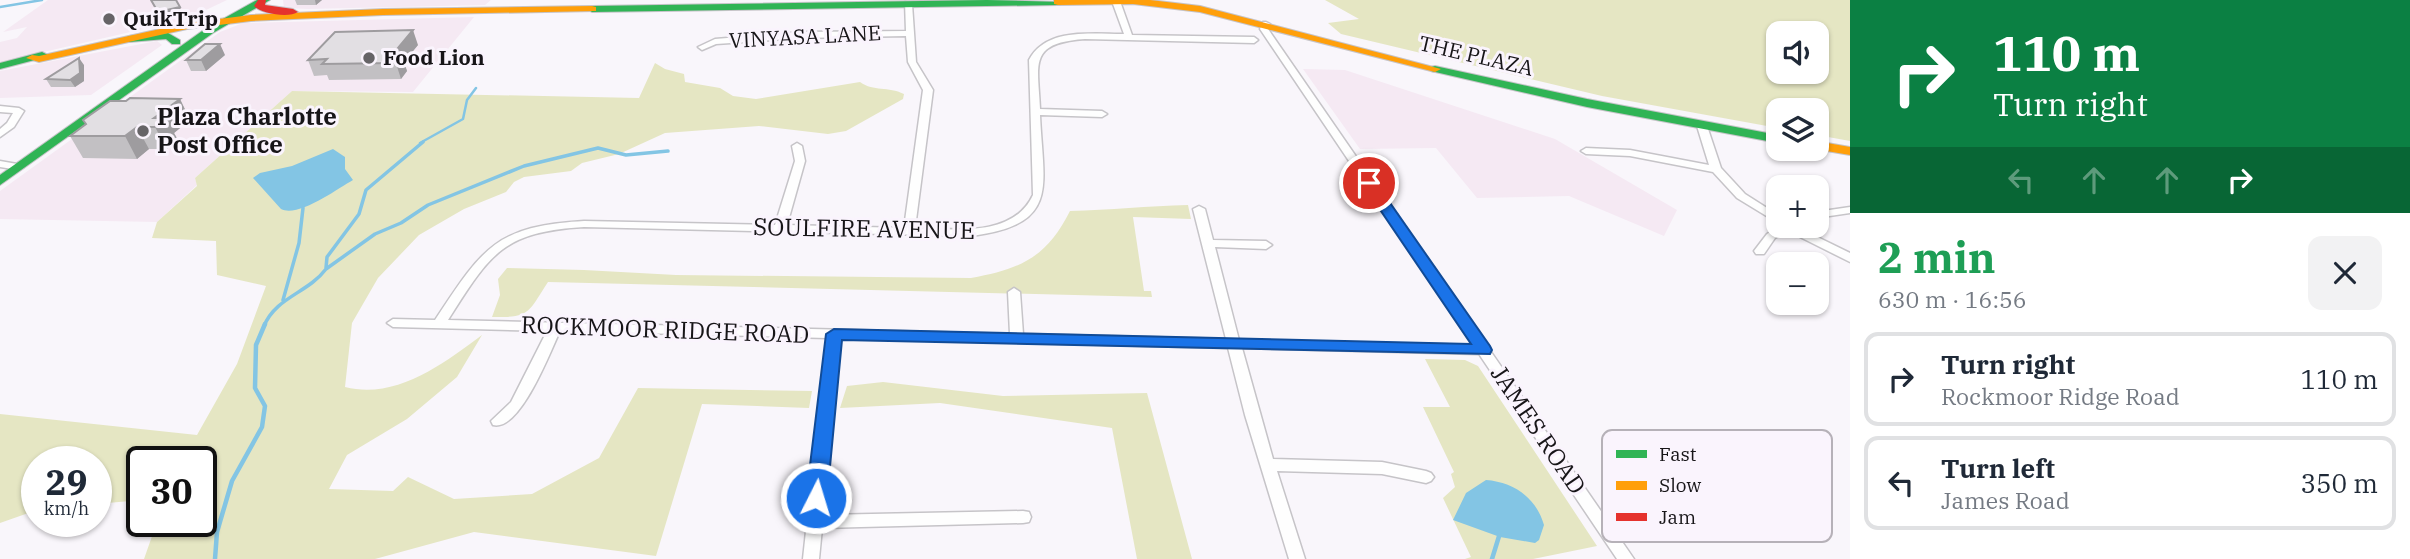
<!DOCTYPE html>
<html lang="en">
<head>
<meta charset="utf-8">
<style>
  :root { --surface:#fff; --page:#f2f2f3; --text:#1f2937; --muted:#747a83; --line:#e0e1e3 }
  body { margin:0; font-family:"IBM Plex Serif",serif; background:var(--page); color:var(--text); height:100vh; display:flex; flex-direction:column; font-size:26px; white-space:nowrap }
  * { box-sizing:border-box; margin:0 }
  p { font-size:23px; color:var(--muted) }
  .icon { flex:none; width:38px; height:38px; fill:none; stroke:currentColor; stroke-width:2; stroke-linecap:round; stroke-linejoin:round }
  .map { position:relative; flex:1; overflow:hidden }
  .details { display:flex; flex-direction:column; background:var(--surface); width:560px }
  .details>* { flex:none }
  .hud { background:#0b8043; color:#fff; overflow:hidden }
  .buttons { position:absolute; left:1766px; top:21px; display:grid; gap:14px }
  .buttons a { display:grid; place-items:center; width:63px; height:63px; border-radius:14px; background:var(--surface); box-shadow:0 2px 5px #0004; font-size:35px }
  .speed { position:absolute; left:21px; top:446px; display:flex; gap:14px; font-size:35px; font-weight:700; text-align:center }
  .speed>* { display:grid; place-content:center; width:91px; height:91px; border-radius:50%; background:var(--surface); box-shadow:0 2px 5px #0004; line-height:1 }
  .speed small { font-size:18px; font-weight:400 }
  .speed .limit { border:4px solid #111; border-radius:10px; background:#fff; color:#111 }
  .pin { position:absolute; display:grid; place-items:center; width:60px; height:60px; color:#fff; margin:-30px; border:4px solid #fff; border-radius:50%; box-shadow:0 2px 7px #0007 }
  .me { position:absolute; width:77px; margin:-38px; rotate:5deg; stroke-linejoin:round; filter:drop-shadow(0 0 5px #0008) }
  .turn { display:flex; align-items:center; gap:24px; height:147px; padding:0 28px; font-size:32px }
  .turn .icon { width:91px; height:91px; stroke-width:2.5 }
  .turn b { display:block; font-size:49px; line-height:60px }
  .lanes { display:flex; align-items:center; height:66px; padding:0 28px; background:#0003; justify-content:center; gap:35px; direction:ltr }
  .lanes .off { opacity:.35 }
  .round { display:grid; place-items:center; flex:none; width:74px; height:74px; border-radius:14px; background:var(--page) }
  .head { display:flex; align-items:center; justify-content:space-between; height:119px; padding:0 28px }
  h1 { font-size:42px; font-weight:800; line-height:52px; color:#1e9e55 }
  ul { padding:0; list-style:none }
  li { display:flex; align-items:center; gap:21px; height:94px; margin:0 14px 10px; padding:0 14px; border:4px solid var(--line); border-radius:14px }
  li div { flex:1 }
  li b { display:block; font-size:26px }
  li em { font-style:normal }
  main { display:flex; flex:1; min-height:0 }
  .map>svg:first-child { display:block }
  .commercial { fill:#f5e9f3 }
  .green { fill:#e5e6c3; fill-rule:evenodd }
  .water { fill:#83c5e4 }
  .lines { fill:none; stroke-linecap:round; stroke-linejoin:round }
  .stream-far2 { stroke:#83c5e4; stroke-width:2.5 }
  .stream-far1 { stroke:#83c5e4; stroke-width:3.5 }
  .stream { stroke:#83c5e4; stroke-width:4.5 }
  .street-casing { stroke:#c6c4c8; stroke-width:3 }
  .fast-casing { stroke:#c6c4c8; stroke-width:2 }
  .slow-casing { stroke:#c6c4c8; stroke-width:2 }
  .jam-casing { stroke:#c6c4c8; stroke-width:2 }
  .street { fill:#fefefe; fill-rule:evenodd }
  .fast { fill:#30b455; fill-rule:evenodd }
  .slow { fill:#ff9f0a; fill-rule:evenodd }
  .jam { fill:#e5322d; fill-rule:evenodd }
  .wall { fill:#c2c0c3 }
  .shaded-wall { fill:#9e9c9f }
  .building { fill:#e2dfe3; stroke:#9e9c9f; stroke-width:2 }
  .route { fill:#1a73e8; stroke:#114b97; stroke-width:2 }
  .poi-dot { fill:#666467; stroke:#faf4fd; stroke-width:2.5 }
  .labels { text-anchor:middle; stroke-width:6; stroke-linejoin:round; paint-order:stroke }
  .far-poi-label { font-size:21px; font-weight:bold; fill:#171518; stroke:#faf4fd; text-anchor:start }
  .far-street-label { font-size:21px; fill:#171518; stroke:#faf4fd }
  .poi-label { font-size:24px; font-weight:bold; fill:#171518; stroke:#faf4fd; text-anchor:start }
  .street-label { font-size:24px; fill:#171518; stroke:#faf4fd }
  .key { fill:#faf4fd; stroke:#b6b1b8; stroke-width:2 }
  .key-label { font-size:19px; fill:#171518 }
</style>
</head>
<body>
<main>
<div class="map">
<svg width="1850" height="559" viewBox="0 0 1850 559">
  <rect width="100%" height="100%" fill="#f9f6fb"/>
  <path class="commercial" d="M48,0h179l-40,19 -187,43v-20l17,-4 10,-11 -24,5z
    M283,0h208l-6,5 -177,4 -24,-1z
    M474,17l-61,75 -121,-1 -97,87 2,7 -40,37 -157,-3v-28l220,-159 23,-9z
    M157,41l5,4 -71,50 -91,3v-27z
    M1303,69l42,1 210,69 122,71 -13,26 -95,-40 -92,2 -41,-50 -76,1z"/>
  <path class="green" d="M1325,0h525v141l-33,-6 -1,-25h-38v18l-176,-32 -261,-62 -13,-11 31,-4zM1778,33h38v39h-38z
    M655,63l10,6 19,5 1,8 35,6 13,8 23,3 104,-17c14,10 28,4 44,12l-1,5 -57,32 -18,3 -69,-8 -94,7 -46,21 -37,9 -11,8 -47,6 -10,5 -8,10 -42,17 -45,26 -41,43 -26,45 -7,64c51,13 98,-23 137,-52l-25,42 -50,42 -60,36 -18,34 64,2 15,-14 46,22 78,-5 67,-36 39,-70 174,3 -3,17 -107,-4 -46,152 -182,-24 -99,27h-231l13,-37h44v-60h-59v38l-46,4v-42h-59v48l-37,13v-109l197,21 40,-71 29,-78 -49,-11 -1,-34 -64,-3 5,-16 40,-36 -2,-8 97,-87 347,7z
    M1188,205l3,14 -58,-2 11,74h7l1,6 -604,-15c-20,30 -17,36 -56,35l8,-22 -2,-16 9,-11 77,2 92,5 295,3c50,-9 76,-21 99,-67 40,-1 78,-5 118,-6z
    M1425,359l40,1 13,6 119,180 -64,13h-68l6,-2 -28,-59 12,-11 -4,-13 3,-2 -31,-65h27z
    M883,382l120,14 144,-3 45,166h-55l-25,-131 -172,-25 -100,5 7,-22z"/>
  <path class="water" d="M333,149l12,8v12l8,11c-16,9 -55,38 -72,29l-28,-31 7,-5 32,-7z
    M1486,480c27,2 50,17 58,45l-5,15 -4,3 -35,-6 -47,-17 13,-27z"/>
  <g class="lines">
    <path class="stream-far2" d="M0,7l42,-7
      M420,143l43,-24 4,-19 9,-12"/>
    <path class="stream-far1" d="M326,268l1,-11 32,-43 7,-24 57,-48
      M283,300l16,-57 4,-35
      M264,326c12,-29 44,-33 62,-57l49,-35 26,-11 27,-18 96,-39 74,-18 28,7 42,-4"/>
    <path class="stream" d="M215,559l2,-27 15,-51 30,-54 3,-21 -10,-18 1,-43 9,-21
      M1492,559l8,-26"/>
    <g class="street-casing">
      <path id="street" d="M905,2l7,2 4,58 17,28 -18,138c39,1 98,10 118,-33l-4,-135c17,-33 63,-26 95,-26l-11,-30 1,-2 7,2 11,31 122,2 4,3 -4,3 -169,-4c-57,4 -47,24 -45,70l62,2 5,3 -5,3 -62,-2c3,72 21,109 -68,121l-388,-9c-82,5 -94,27 -136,93l562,14 -2,-42 6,-4 6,4 3,42 203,5 -33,-130 6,-3 6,3 8,31 53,1 6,4 -6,4 -51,-2 24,93 234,5 -213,-316 3,-7h3l4,2 -2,5 366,530h-17l-138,-205 -237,-6 31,111 109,3 44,9 5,2 3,4 -3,4 -5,2 -44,-9 -105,-3 28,88h-16l-44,-144 -17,-67 -388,-10 -17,177 200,-4 6,1 2,5 -2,5 -6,1 -201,5 -3,31h-16l24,-221 -267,-7c-10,21 -40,101 -67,94l-2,-4 20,-19 36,-71 -154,-4 -6,-4 6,-4 42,1c47,-71 60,-94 149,-99l191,4 20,-64 -3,-15 5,-3 5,3 3,15 -18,64 117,3 19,-138 -15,-28 -2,-26 -104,2 -86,6 -14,6 -4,-3 17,-8 87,-7 104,-1z
        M0,106l19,2 5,3 -10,16 -14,10v-8l7,-6 6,-10 -13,-1z
        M1702,123l5,3 14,42 24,26 33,21v8l-41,-25 -24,-26 -83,-16 -44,-2 -5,-3 5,-3 44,2 79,15 -12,-39z
        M0,161l23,4 1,2 -5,3 -19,-3z
        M1850,207v6l-34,5v-6z
        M1780,226h15l55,27v9l-62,-31 -13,7 -11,16h-8l-2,-3 13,-17z"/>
    </g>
    <g class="fast-casing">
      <path id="fast" d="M257,0h13l-57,33 -213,152v-10l205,-146z
        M987,0l76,2 -5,3 -466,7 -5,-3 5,-3z
        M168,33l12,7v4h-8l-6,-5 -37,3 -5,-3 5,-3z
        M42,52l6,3 -2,2 -46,12v-6z
        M1435,66l152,33 191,36v8l-191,-36 -156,-36v-4z"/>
    </g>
    <g class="slow-casing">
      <path id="slow" d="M1054,0h96l50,6 241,63 -6,3 -235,-60 -67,-8 -75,1 -4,-1z
        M592,6l4,1v4l-213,4 -132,6 -64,8 -148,33 -13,-4 6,-3 7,1 148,-33 64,-8 132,-6z
        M1816,141l34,6v8l-35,-6z"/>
    </g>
    <g class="jam-casing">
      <path id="jam" d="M258,0h8l-1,5 28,4 5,3c-9,6 -36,2 -44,-6z"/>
    </g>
    <use href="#street" class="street"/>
    <use href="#fast" class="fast"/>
    <use href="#slow" class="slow"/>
    <use href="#jam" class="jam"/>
  </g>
  <path class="wall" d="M295,0h27l-6,5h-19z
    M418,45l-14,17 3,9 -6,8 -72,1 -2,-5 -13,1 -6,-16z
    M225,55l-19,16h-15l-5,-11z
    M84,65v16l-9,6h-24l-5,-8z
    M180,99l10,21 -16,13 4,7 -11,9h-18l-12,10 -54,-1 -13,-22 16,-12 40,-23z"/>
  <path class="shaded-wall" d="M315,0h7l-6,5z
    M180,7l2,5 -22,5 -2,-5z
    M413,30l5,15 -14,17 3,9 -6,8 -8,-25z
    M220,44l5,11 -19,16 -5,-11z
    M79,58l5,7v16l-9,6 -5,-7z
    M180,99l10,21 -16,13 4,7 -11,9 -12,-22 -1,-9z
    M137,127l12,22 -12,10 -12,-23z"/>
  <path class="building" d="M151,0h25l4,7 -22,5z
    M413,30l-20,24 9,1 -7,8 -73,1 5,-5 -19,1 27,-28z
    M205,44h15l-19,16h-15z
    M79,58l1,15 -10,7 -24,-1z
    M130,98l50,1 -26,19h13l-12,9h-18l-12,9h-55l16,-12 -3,-4 27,-19h16z"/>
  <path class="route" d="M1369,179l5,1 116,166 2,4 -2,4 -648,-14 -15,158 -3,6 -8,2 -7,-2 -3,-6 20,-164 8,-5 637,15 -109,-161z"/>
  <g class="poi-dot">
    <circle cx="109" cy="19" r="7"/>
    <circle cx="369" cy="58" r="7"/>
    <circle cx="143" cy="131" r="7"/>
  </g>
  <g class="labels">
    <g class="far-poi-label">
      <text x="123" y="26">QuikTrip</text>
      <text x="383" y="65">Food Lion</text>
    </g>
    <g class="far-street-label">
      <text transform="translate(805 37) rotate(-3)" y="7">VINYASA LANE</text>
      <text transform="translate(1476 56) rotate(13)" y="7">THE PLAZA</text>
    </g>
    <g class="poi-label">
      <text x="157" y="125">Plaza Charlotte<tspan x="157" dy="28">Post Office</tspan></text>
    </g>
    <g class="street-label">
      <text transform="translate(864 229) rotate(1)" y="8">SOULFIRE AVENUE</text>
      <text transform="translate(665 330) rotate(2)" y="8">ROCKMOOR RIDGE ROAD</text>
      <text transform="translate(1538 430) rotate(56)" y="8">JAMES ROAD</text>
    </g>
  </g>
  <rect x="1602" y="430" width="230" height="112" rx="10" class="key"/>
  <rect x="1616" y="450" width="31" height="8" fill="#30b455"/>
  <rect x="1616" y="481" width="31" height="9" fill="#ff9f0a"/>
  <rect x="1616" y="513" width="31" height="8" fill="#e5322d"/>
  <g class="key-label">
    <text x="1659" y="461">Fast</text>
    <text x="1659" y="492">Slow</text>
    <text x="1659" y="524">Jam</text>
  </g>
</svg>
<div class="buttons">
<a><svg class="icon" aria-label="sound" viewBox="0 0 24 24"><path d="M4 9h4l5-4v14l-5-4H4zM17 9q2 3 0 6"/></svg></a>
<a><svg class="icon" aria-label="layers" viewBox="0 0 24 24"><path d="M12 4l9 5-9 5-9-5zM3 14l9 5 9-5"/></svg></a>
<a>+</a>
<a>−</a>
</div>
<div class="speed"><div>29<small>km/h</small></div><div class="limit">30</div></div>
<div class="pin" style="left:1369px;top:183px;background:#d93025"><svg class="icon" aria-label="arrive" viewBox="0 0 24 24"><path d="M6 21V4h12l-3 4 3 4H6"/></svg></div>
<svg class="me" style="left:816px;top:498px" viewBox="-20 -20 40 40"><circle r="17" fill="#1a73e8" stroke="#fff" stroke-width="3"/><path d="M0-11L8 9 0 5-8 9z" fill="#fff"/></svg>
</div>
<section class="details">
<div class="hud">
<div class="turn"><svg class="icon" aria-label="right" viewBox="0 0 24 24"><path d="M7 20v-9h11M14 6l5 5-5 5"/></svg><div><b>110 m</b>Turn right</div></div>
<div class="lanes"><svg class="icon off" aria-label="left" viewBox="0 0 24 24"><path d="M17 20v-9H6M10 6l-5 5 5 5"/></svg><svg class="icon off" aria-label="ahead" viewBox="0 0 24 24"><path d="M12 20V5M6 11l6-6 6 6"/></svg><svg class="icon off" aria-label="ahead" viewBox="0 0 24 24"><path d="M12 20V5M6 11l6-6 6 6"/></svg><svg class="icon" aria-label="right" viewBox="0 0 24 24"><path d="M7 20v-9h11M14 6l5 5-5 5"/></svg></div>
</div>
<div class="head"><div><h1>2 min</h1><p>630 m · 16:56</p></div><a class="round"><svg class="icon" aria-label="close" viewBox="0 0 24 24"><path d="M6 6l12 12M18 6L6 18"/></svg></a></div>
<ul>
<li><svg class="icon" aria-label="right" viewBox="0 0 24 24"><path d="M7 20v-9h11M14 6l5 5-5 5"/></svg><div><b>Turn right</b><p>Rockmoor Ridge Road</p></div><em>110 m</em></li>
<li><svg class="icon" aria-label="left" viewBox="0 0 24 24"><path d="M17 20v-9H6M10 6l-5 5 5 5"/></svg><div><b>Turn left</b><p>James Road</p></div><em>350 m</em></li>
</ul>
</section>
</main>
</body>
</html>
